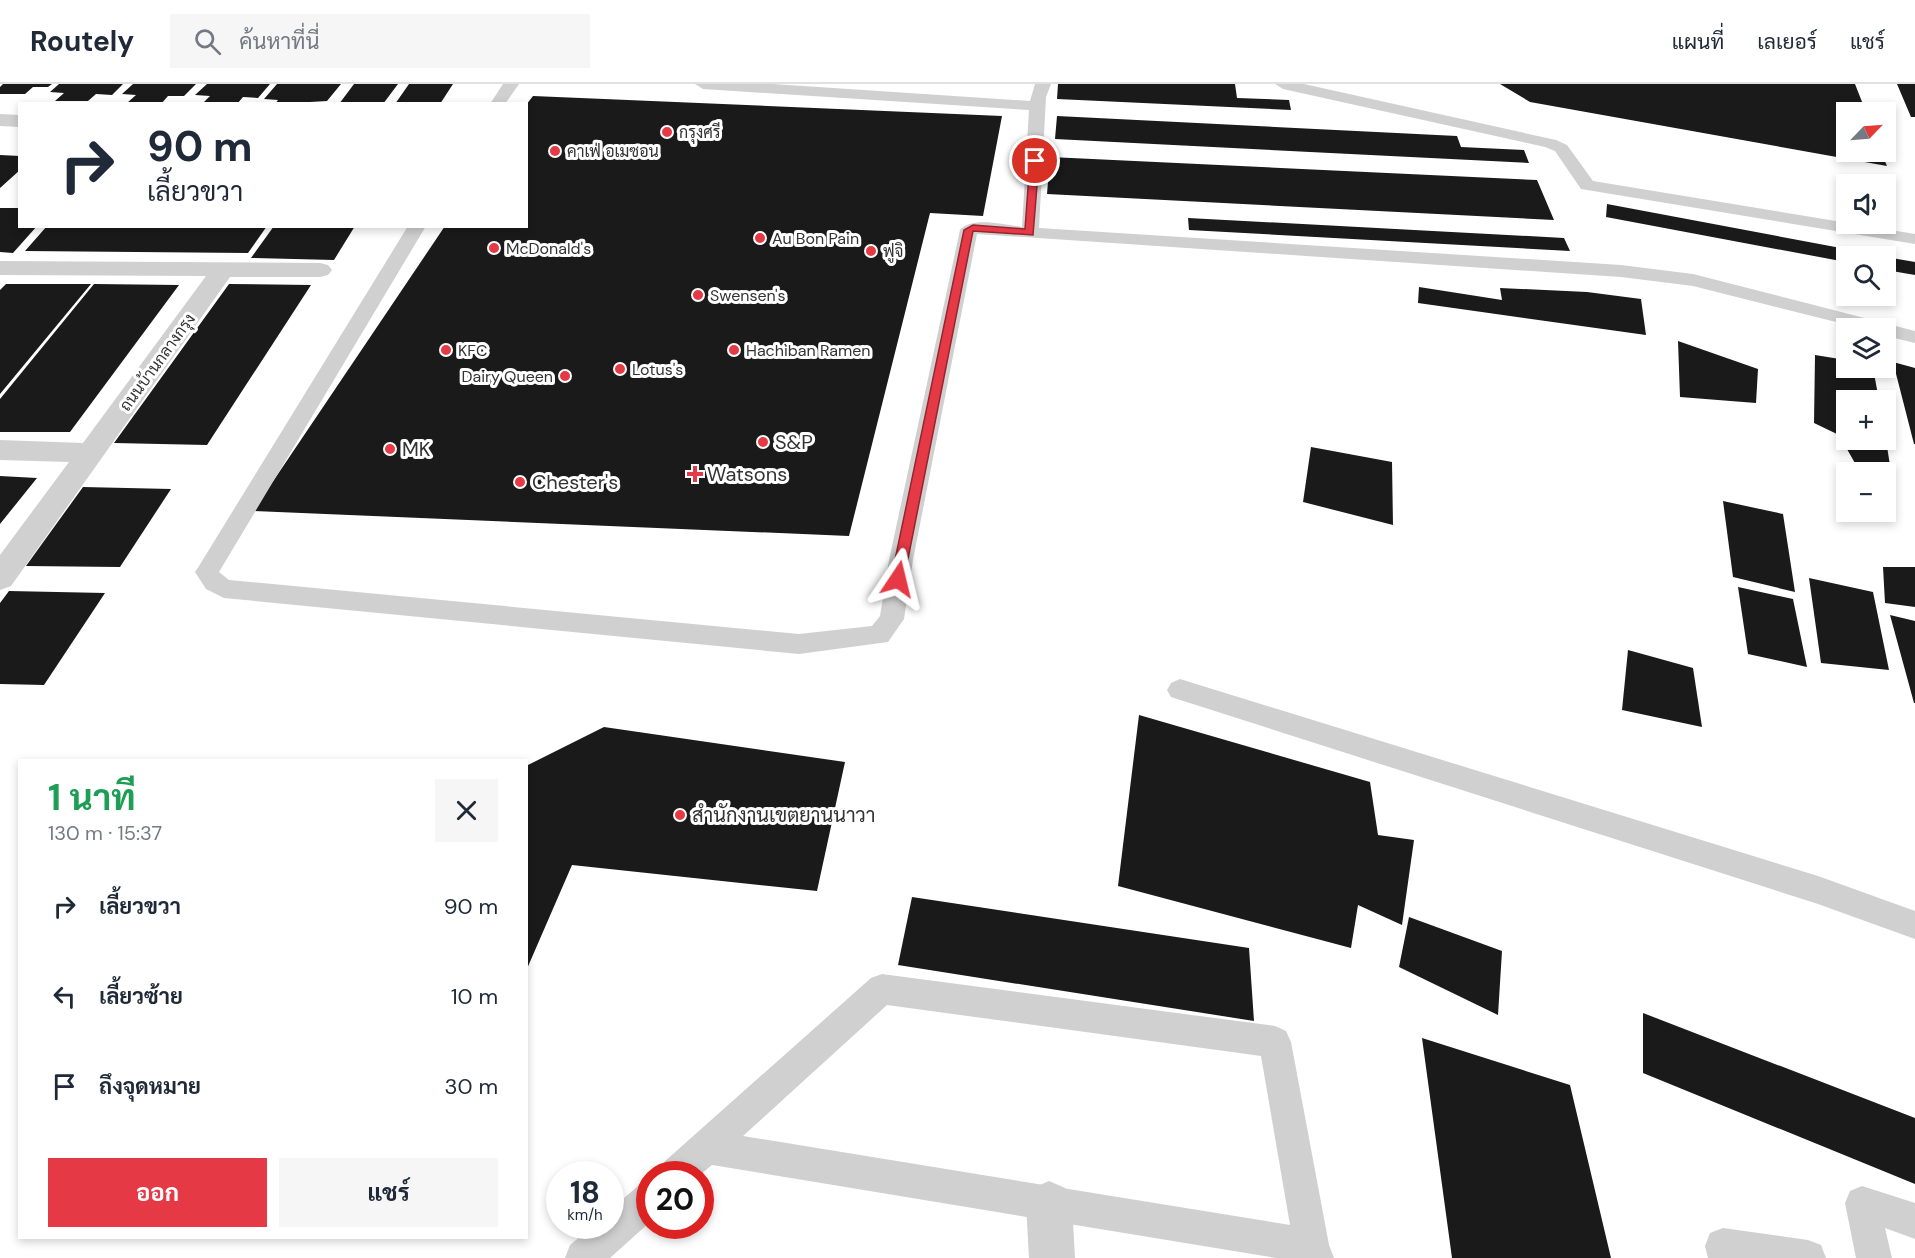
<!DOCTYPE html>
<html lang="th">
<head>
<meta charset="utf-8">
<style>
  :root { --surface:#fff; --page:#f6f6f7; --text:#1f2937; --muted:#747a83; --line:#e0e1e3; --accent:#e63946 }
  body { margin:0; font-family:"DM Sans",Sarabun,sans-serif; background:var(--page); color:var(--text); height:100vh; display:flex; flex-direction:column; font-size:22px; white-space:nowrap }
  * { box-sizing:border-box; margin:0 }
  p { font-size:20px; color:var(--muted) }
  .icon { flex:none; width:33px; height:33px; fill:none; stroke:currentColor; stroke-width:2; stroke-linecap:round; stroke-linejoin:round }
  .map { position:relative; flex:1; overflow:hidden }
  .side { position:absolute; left:18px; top:675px; width:510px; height:480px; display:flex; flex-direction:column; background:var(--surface); border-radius:0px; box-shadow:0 3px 9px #0003 }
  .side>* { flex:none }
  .top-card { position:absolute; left:18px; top:18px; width:510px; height:126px; border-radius:0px; box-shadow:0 3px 9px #0003; background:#fff; color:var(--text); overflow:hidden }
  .needle { width:39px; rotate:65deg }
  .fabs { position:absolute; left:1836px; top:18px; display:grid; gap:12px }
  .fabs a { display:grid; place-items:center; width:60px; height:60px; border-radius:0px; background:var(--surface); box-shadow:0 3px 9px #0003; font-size:30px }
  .speed { position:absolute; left:546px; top:1077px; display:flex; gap:12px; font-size:30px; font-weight:700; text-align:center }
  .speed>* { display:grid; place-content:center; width:78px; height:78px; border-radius:50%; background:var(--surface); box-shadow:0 3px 9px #0003; line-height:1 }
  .speed small { font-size:15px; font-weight:400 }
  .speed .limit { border:9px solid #d22; background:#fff; color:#111 }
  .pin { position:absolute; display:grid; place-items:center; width:51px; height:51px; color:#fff; margin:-26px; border:3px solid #fff; border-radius:50%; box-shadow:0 2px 6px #0007 }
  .me { position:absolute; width:66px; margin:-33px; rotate:10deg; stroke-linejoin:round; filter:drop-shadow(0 0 4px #0008) }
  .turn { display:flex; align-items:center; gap:21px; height:126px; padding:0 30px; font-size:27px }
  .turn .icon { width:78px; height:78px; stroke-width:2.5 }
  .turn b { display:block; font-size:42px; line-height:51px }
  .round { display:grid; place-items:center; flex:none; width:63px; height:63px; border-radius:0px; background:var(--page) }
  .summary { display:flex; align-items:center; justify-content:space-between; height:102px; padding:0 30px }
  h1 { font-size:36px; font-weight:700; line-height:45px; color:#1e9e55 }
  .action { display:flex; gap:12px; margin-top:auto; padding:12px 30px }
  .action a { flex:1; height:69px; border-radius:0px; background:var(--accent); color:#fff; font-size:24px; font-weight:700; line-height:69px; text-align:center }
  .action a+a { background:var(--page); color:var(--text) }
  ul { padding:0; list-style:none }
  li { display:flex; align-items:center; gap:18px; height:90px; padding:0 30px }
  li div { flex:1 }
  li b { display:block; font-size:22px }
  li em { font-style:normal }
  header { display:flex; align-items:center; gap:36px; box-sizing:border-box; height:84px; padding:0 30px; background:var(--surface); border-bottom:2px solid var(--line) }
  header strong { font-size:28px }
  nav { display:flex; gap:33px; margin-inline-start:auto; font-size:21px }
  .search { width:420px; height:54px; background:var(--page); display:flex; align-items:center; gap:15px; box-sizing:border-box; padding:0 21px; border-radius:0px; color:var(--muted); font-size:22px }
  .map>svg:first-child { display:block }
  .building { fill:#1a1a1a }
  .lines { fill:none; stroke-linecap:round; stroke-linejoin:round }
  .service { fill:#d0d0d0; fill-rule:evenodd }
  .minor { fill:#d0d0d0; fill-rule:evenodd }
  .route { fill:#e63946; stroke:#96252e; stroke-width:1.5 }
  .poi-dot { fill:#e63946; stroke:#fff; stroke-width:2 }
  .labels { text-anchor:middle; stroke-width:6; stroke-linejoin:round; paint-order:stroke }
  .far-poi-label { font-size:16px; fill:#333; stroke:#fff; text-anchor:start }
  .far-street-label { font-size:16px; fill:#333; stroke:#fff }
  .poi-label { font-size:20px; fill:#333; stroke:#fff; text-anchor:start }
</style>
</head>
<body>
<header>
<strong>Routely</strong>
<div class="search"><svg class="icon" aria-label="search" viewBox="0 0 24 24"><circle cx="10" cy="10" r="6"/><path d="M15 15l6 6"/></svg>ค้นหาที่นี่</div>
<nav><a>แผนที่</a><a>เลเยอร์</a><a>แชร์</a></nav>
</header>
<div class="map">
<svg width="1915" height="1174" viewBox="0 0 1915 1174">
  <rect width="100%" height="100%" fill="#fff"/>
  <path class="building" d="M3,0h49l-4,3h-15l-8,7h-25v-7z
    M59,0h64l-11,11 -16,-1 -8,7h-33l9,-8 -14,-1z
    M133,0h63l-12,12h-16l-7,8 -34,-1 9,-8 -14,-1z
    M207,0h63l-12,14 -15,-1 -6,7h-35l8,-8 -15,-1z
    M277,0h64l-14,17 -52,3 3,-4 -14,-1z
    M354,0h44l-15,20h-44z
    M409,0h44l-13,20h-45z
    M1058,0h177l2,14 52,2 2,10 -234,-11z
    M1500,0h355l11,28h-20v40h35l6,14 -357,-64z
    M1897,0h18v33h-4z
    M533,12l469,20 -19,100 -53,-3 -81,323 -596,-25 192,-285h81v-121z
    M1057,32l400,20 4,11 63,3 5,13 -474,-24z
    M0,71l20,1v14l-20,18z
    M1050,73l487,23 17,40 -507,-26z
    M1607,120l271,51v1h-32v6l-240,-45z
    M0,124h20v18h17l-24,27 -13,-1z
    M1188,134l376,20 6,13 -381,-21z
    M47,142h220l-19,27 -223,-2z
    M274,142h81l-21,34 -83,-2z
    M1886,173l29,5v13l-29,-5z
    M6,200h85l-91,110v-104z
    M94,200l85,1 -109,147h-70v-33z
    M229,200l82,1 -104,160 -93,-2z
    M1419,203l83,13 -2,-12 87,4 54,7 5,36 -228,-32z
    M1678,257l80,28 -2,34 -76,-6z
    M1815,271l31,5v8h27l6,32h-33v40h40l6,38 -6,-1v-5h-26l-21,-37 -25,-12z
    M1893,278l22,6v76h-1z
    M1311,363l81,15 1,63 -90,-23z
    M0,392l37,2 -37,46z
    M83,403l88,2 -51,78 -94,-1z
    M1723,417l60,13 12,78 -62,-15z
    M1883,483h32v40l-30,-4z
    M1809,494l64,14 16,78 -68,-7z
    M1738,503l55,12 14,68 -59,-13z
    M9,507l96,2 -61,92 -44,-1v-81z
    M1890,531l25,6v82h-1z
    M1628,566l65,18 9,59 -80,-17z
    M1139,631l231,67 8,53 36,5 -12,85 -44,-20 -7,43 -233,-62z
    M604,643l241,35 -28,129 -245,-26 -46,106v-205z
    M912,813l337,51 5,73 -356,-56z
    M1409,833l93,34 -4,64 -99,-48z
    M1643,929l272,105v66l-272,-111z
    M1422,954l148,47 41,173h-159z"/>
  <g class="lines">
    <path class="service" d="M503,0h16l-14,20h-15z
      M695,0h78l257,17 5,-17h16l-5,13 -7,131 582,37 72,9 222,57v12l-29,-7v-8h-26l-167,-42 -72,-9 -644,-43 -64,326 -9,59 -16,23 -89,12 -575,-56 -18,-9 -11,-17 4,-6 209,-340h18l-207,346 10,8 570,54 73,-8 8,-10 9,-56 71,-330c11,-14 46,-5 62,-3l7,-117 -326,-21z
      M1275,0h29l252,56 11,5 26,36 322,53v10l-334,-55 -26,-38 -10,-4 -262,-58z
      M1180,595l638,197 97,35v28l-97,-35 -647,-207 -4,-7 4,-7z
      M882,890l393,52 11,5 5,11 38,203 5,13h-58l-564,-93 -12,10 -41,-1 5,-12 207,-184zM887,921l374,51 29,169 -547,-89z
      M650,1097v41l-40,36h-45l5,-13 23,-19h17v-16l28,-24z
      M1862,1102l53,17v36l-30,-11 7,30h-36l-11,-55 5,-12z
      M1723,1144l85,12 13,5 5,13h-118l-3,-12 5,-13z"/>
    <path class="minor" d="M0,30l20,1v12l-20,-1z
      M0,177l320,2 8,2 4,5 -4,5 -8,2h-90l-219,309 -11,4v-35l69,-93 -69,-2v-20l83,3 123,-167 -206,-1z
      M1049,1097l16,7 7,16 3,54h-46l-3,-54 7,-16z"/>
  </g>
  <path class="route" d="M1035,74l4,3 -6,74 -60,-4 -69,348 -6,5 -5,-1 -2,-4 73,-349 9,-5 52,4 5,-68z"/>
  <g class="poi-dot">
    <circle cx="667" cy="48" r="6"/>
    <circle cx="555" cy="67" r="6"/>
    <circle cx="760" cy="154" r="6"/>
    <circle cx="494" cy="164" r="6"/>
    <circle cx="871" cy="167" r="6"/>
    <circle cx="698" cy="211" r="6"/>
    <circle cx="446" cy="266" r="6"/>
    <circle cx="734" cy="266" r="6"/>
    <circle cx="620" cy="285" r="6"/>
    <circle cx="565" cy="292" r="6"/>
    <circle cx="763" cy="358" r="6"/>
    <circle cx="390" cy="365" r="6"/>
    <path d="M692 381h6v6h6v6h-6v6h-6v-6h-6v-6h6z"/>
    <circle cx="520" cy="398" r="6"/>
    <circle cx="680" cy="731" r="6"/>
  </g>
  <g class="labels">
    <g class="far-poi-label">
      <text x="679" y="54">กรุงศรี</text>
      <text x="567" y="73">คาเฟ่ อเมซอน</text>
      <text x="772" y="160">Au Bon Pain</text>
      <text x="506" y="170">McDonald's</text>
      <text x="883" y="173">ฟูจิ</text>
      <text x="710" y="217">Swensen's</text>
      <text x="458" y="272">KFC</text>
      <text x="746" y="272">Hachiban Ramen</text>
      <text x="632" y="291">Lotus's</text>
      <text x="553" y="298" text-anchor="end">Dairy Queen</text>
    </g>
    <g class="far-street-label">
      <text transform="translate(157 278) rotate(-54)" y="6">ถนนบ้านกลางกรุง</text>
    </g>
    <g class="poi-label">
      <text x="775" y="365">S&amp;P</text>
      <text x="402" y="372">MK</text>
      <text x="707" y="397">Watsons</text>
      <text x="532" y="405">Chester's</text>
      <text x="692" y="738">สำนักงานเขตยานนาวา</text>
    </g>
  </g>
</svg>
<div class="fabs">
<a><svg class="needle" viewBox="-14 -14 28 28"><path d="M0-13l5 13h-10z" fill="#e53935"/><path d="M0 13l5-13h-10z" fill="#747a83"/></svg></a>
<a><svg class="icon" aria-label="sound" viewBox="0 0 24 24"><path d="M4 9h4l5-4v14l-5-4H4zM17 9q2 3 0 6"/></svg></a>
<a><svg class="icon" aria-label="search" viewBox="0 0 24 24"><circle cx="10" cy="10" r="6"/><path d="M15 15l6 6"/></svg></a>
<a><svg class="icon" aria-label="layers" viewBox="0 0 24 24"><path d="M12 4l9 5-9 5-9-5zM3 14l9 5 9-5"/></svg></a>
<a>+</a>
<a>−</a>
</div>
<div class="speed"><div>18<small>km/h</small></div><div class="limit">20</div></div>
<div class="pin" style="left:1035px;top:77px;background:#d93025"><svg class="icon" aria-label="arrive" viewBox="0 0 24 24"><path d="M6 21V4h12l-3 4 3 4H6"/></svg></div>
<svg class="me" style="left:898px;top:495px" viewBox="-20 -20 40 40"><path d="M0-17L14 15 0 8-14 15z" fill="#e63946" stroke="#fff" stroke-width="4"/></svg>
<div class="top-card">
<div class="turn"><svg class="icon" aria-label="right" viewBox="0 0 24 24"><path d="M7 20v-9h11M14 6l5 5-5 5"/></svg><div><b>90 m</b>เลี้ยวขวา</div></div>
</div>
<section class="side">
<div class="summary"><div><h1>1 นาที</h1><p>130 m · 15:37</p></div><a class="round"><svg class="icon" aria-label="close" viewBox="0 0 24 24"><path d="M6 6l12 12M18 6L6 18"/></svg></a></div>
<ul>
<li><svg class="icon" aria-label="right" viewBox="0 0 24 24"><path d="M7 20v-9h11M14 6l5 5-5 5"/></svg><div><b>เลี้ยวขวา</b></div><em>90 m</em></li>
<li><svg class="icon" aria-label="left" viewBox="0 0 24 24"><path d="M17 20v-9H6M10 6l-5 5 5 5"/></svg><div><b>เลี้ยวซ้าย</b></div><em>10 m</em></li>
<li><svg class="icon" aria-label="arrive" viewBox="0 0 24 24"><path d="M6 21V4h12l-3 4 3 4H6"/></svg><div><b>ถึงจุดหมาย</b></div><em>30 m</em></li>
</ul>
<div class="action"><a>ออก</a><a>แชร์</a></div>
</section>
</div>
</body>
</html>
